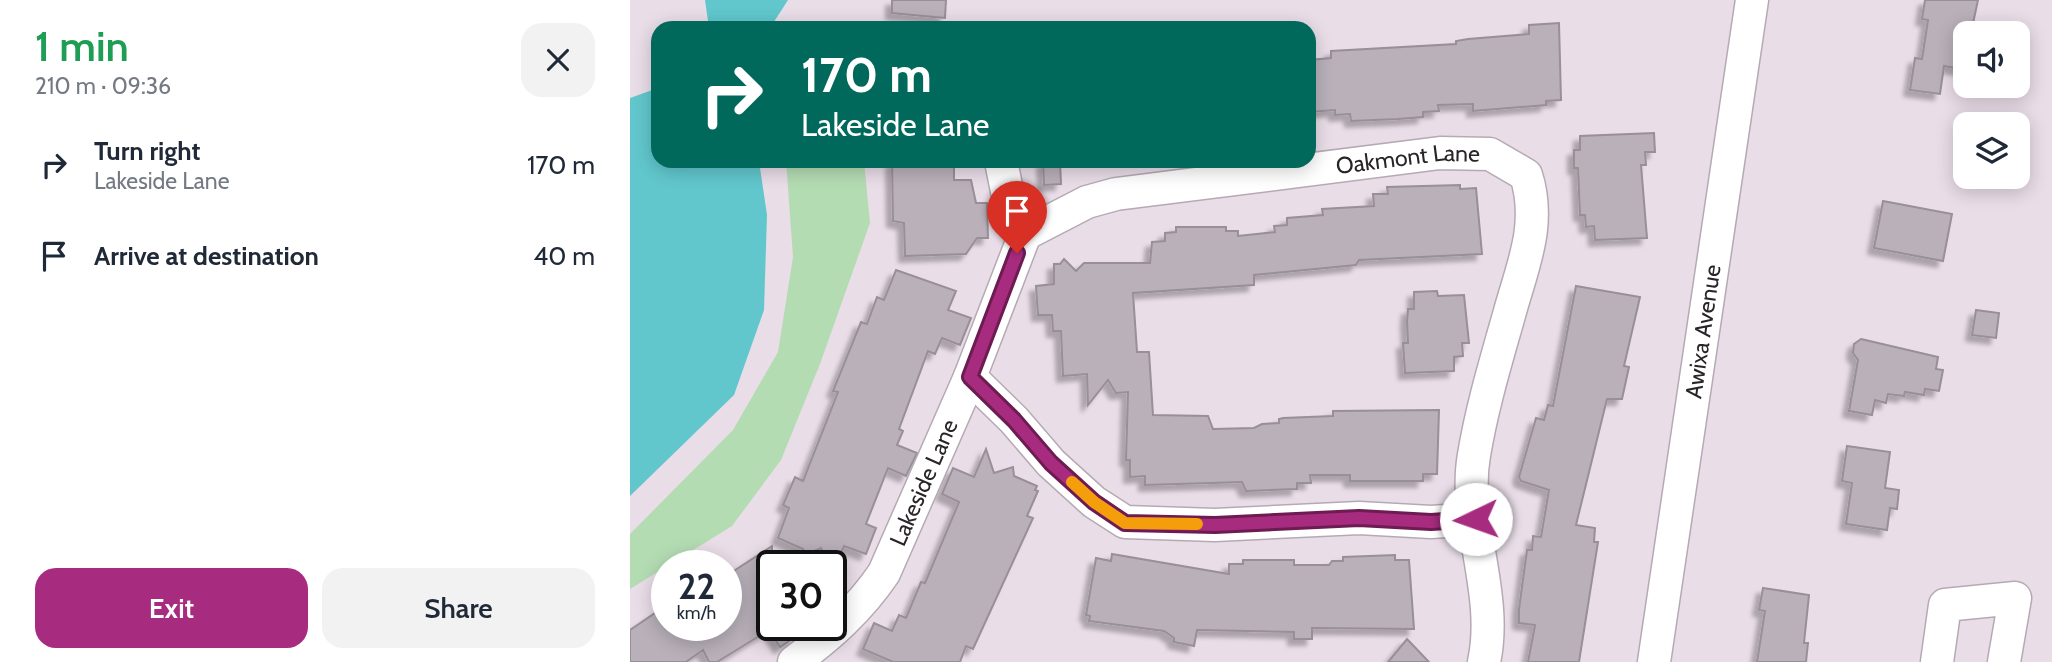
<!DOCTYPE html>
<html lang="en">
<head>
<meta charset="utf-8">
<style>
  :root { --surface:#fff; --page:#f2f2f3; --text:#1f2937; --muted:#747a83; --accent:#a72b7e }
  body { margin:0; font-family:Cabin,sans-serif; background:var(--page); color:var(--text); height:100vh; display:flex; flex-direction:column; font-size:26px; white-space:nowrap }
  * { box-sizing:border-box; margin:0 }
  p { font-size:23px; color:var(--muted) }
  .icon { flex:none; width:38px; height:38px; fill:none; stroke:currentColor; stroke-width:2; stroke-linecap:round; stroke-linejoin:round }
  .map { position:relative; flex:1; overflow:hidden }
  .side { display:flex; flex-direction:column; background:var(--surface); width:630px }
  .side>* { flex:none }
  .hud { position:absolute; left:21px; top:21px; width:665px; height:147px; border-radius:21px; box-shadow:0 4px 18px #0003; background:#00695c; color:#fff; overflow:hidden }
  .buttons { position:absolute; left:1323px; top:21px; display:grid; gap:14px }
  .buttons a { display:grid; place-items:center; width:77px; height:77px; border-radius:14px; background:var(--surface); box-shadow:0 4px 18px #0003; font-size:35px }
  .speed { position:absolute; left:21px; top:550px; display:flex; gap:14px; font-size:35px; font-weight:700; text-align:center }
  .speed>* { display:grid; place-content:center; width:91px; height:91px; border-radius:50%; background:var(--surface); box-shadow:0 4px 18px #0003; line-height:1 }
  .speed small { font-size:18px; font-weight:400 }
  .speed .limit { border:4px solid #111; border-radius:10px; background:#fff; color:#111 }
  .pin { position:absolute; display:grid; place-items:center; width:60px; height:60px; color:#fff; margin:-72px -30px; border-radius:50% 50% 50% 0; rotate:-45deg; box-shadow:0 0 7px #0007 }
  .pin .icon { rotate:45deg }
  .me { position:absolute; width:77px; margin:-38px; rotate:267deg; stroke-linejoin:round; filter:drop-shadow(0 0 5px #0008) }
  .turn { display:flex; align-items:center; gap:24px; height:147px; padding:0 35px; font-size:32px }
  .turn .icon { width:91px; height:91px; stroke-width:2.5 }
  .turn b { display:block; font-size:49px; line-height:60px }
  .round { display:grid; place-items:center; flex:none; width:74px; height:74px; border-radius:21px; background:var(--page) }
  .head { display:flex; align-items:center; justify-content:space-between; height:119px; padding:0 35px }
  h1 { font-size:42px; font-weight:600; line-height:52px; color:#1e9e55 }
  .primary-button { display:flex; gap:14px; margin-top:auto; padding:14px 35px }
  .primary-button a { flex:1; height:80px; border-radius:21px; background:var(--accent); color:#fff; font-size:28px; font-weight:600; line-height:80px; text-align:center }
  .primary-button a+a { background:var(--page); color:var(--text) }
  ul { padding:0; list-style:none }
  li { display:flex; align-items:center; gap:21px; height:91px; padding:0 35px }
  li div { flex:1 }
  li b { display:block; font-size:26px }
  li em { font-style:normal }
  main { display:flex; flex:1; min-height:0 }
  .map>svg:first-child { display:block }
  .green { fill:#b4dcb3 }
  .water { fill:#61c7cd }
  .building { fill:#b9b0ba; stroke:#988f99; stroke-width:2; filter:url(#shadow) }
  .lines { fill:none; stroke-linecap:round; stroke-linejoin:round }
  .minor-casing { stroke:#b5aab4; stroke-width:35 }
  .minor { stroke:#fff; stroke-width:32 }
  .route-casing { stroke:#6d1c52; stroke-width:18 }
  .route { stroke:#a72b7e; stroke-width:12 }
  .slow { stroke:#f59e0b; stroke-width:12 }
  .labels { text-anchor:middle; stroke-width:6; stroke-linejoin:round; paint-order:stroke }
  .street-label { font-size:23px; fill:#282428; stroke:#f6ebf5 }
</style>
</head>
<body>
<main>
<section class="side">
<div class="head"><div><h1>1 min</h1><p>210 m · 09:36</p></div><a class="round"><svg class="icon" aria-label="close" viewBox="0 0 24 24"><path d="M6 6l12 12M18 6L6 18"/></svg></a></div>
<ul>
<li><svg class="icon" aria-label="right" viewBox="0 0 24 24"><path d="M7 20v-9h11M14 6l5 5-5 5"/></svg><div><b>Turn right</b><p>Lakeside Lane</p></div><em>170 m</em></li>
<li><svg class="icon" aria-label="arrive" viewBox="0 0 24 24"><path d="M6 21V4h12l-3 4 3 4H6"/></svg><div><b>Arrive at destination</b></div><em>40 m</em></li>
</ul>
<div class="primary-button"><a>Exit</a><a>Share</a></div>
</section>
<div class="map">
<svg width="1422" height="662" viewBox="0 0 1422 662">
  <defs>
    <filter id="shadow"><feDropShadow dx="-6" dy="6" stdDeviation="2" flood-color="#0004"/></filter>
  </defs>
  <rect width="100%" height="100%" fill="#e9dde8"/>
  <path class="green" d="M156,161h78l6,62 -50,141 -39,96 -49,66 -102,63v-55l103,-104 45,-78 15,-95z"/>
  <path class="water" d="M75,0h83l-18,28h-61z
    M28,88v73h101l8,54 -3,95 -30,85 -104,101v-398z"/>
  <path class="building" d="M262,0h54l-1,18 -53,-5z
    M1295,0h53l-7,33h-6v37l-21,-4 -4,28 -30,-4 5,-32 7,1 6,-39 -6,-1z
    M929,23l2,77 -15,1v4l-73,6v-7l-35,1 1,6 -16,1v5l-25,2 -47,2 -1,-7 -15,1v-5l-26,2v-52l22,-2v-7l125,-7v-3l12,-2 61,-5v-9z
    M1024,133l1,19h-10l1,13h-5l6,73 -52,2 -1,-14 -8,1 -1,-12h-5l-2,-47h-4v-18h6v-14z
    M262,161h62v19h17l5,23h11l1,35h-11l-11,16 -61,2 -1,-33 -11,-2z
    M413,161h17l1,23 -17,1z
    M830,185v4l16,-1 6,66 -123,6 -3,5 -102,10v10l-121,8 4,59h12l4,63 55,1 5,13 41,-1 8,-4 17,-1v-4l4,-1 50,-2v-5l106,-1 -2,64h-14v7h-73v-6h-40l1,8h-14v6l-51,2 -4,-9 -97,3v-9l-15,1v-17h-4l2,-68 -12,1 -8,-13 -20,25 -1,-31 -24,2 -2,-45h-8l-1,-16h-14l-2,-29 18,-2v-20h6l4,-5 12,12 8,-8h66l2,-21 13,-1v-8l11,-1v-5h50v4h12v5l37,-4 -1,-6 13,-1v-7l36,-3 -1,-6 52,-3 -1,-12h15l-1,-7z
    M1253,201l69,13 -9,47 -69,-13z
    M266,270l60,21 -8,19 23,8 -11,27 -18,-7 -7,16 -7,-3 -29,78 4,2 -6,14 20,8 -11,23 -18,-8 -22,56 10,4 -10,26 -22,-8 -11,26 -12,-24 -16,7 -2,-6 -25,-11 11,-30 -6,-3 12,-28 8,4 35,-89 -5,-1 28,-69 6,2 10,-27 7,3z
    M946,286l64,11 -16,69 5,1 -7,32h-15l-31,126 19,3 -1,14h4l-19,120h-51l7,-37 -16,-2v-14l8,-59h5l1,-14 8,1 8,-47 -28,-9 -2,-4 17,-59 8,2 4,-15 5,1z
    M807,291l1,5 26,-1 5,48h-7l1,13 -9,1v14l-49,2 -2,-30h5l-1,-22 1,-12h6v-17z
    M1346,310l23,3 -3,25 -24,-3z
    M1231,339l77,18 -2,12 7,1 -4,21 -14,-2 -1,6 -19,-3 -1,4 -16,-2 -2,9 -11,-3 -3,15 -23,-4 9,-51 -5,-7 1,-9z
    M1217,446l43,6 -5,36 14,2 -2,19 -7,-1 -3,22 -41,-6 6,-41 -10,-2z
    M356,449l8,24 19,-6 1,9 23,10 -2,4 3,1 -11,25 6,2 -60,131 -7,-3 -6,16h-67l-30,-13 11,-26 18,8 7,-16 7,3 15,-36 4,1 34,-81 -17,-8 11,-26 21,9z
    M142,546v79h16l7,12 -15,10 -11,-17 -52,32h-8l-6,-12 -17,12h-56v-32l37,-25v20h59v-49z
    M482,554l117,20v-10h14v-4h51v5h35l3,-4h11v-4l52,-2v5h14l5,69 -102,-1v11h-18v-7l-97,-2 -3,16 -20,-4v-4l-10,-7 -75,-10 1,-5 -4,-1 10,-57 15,3z
    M1133,588l46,7 -5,48h4l-2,19h-49l8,-51 -6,-1z
    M777,639l22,23h-41z"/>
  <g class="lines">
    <g class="minor-casing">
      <g id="minor">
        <path d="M371,161l9,45 15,28"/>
        <path id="s1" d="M395,234l62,-32 29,-8 324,-41 50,1 36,21c16,50 -4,92 -17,140 -13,46 -27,92 -35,140 -12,68 25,138 10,207"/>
        <path d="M340,377l44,43 37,43 43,39 31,20 90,3 144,-7 72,4 45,-3"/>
        <path id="s2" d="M164,662c35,-26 65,-52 90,-89l86,-196 55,-143"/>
        <path id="s3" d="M1024,662l98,-662"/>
        <path d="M1307,662l8,-57 70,-7 -11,64"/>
      </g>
    </g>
    <use href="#minor" class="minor"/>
  </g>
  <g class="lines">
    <g class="route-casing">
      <path id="route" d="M387,253l-47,124 44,43 37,43 43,39 31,21 90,2 144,-7 72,4 45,-3"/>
    </g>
    <use href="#route" class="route"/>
    <path class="slow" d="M442,482l22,20 31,21 72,1"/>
  </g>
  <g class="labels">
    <g class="street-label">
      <text dy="8" stroke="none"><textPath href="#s1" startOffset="394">Oakmont Lane</textPath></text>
      <text dy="8" stroke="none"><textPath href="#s3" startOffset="334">Awixa Avenue</textPath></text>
      <text dy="8" stroke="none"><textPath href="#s2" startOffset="226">Lakeside Lane</textPath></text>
    </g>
  </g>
</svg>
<div class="buttons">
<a><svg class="icon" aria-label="sound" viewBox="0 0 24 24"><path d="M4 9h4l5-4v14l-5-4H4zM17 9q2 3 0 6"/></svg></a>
<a><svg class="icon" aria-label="layers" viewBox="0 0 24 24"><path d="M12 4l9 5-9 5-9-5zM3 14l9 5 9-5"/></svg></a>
</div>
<div class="speed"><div>22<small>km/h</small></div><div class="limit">30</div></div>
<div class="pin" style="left:387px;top:253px;background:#d93025"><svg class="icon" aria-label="arrive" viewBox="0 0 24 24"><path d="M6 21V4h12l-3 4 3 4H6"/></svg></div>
<svg class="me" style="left:846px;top:519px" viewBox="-20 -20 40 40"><circle r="19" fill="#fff"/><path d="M0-13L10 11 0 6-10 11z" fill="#a72b7e"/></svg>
<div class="hud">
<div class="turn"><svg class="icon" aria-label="right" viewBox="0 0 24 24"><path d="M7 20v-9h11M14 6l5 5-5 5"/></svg><div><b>170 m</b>Lakeside Lane</div></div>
</div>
</div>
</main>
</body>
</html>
